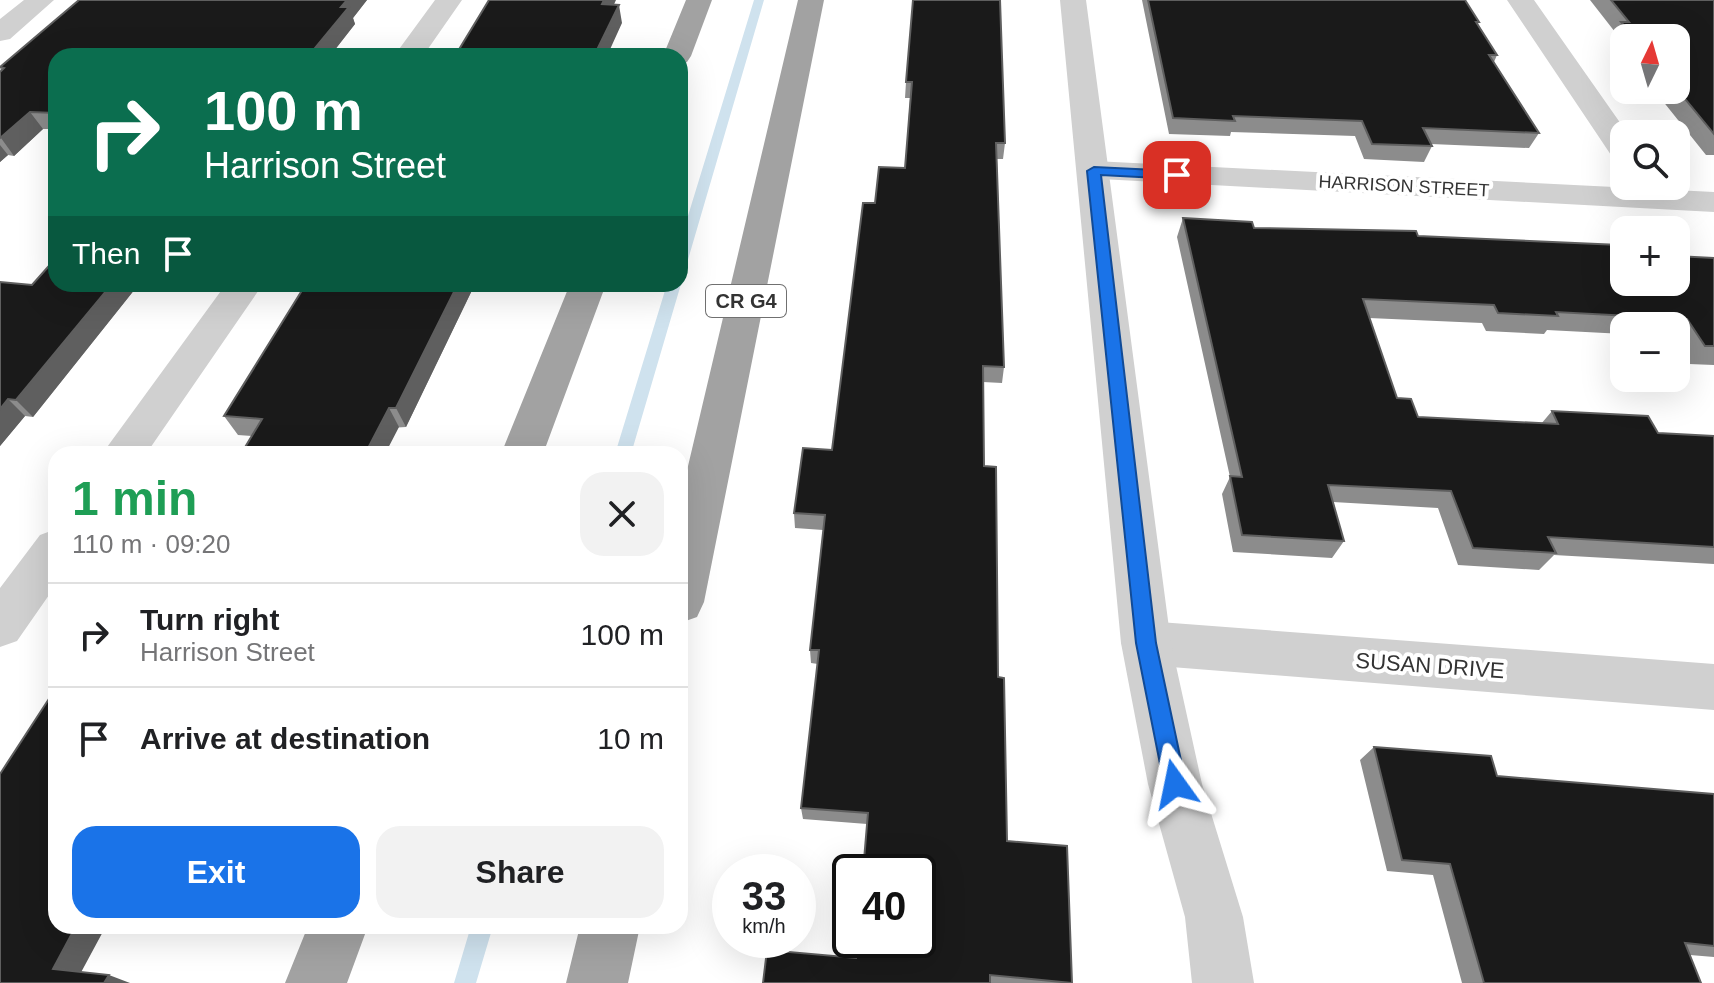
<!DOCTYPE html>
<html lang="en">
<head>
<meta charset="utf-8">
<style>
  :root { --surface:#fff; --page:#f2f2f2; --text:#202124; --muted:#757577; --line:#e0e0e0; --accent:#1a73e8 }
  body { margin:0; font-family:Arial,sans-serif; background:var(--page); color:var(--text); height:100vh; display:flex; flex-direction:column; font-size:30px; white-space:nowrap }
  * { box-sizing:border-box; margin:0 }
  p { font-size:26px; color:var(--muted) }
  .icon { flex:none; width:44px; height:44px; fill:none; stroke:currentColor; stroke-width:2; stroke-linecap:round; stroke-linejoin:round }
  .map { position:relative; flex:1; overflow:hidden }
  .panel { position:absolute; left:48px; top:446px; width:640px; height:488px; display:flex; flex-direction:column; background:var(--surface); border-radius:24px; box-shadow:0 8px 32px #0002 }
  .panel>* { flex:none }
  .banner { position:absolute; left:48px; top:48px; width:640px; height:244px; border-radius:24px; box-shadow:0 8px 32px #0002; background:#0b6e4f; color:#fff; overflow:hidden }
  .needle { width:52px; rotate:5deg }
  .fabs { position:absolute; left:1610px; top:24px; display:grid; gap:16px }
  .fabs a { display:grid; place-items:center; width:80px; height:80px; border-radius:16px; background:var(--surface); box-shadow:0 8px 32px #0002; font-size:40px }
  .speed { position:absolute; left:712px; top:854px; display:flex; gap:16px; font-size:40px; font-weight:700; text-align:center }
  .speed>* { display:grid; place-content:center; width:104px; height:104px; border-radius:50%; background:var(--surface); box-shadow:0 8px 32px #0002; line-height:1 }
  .speed small { font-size:20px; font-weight:400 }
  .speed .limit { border:4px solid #111; border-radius:12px; background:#fff; color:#111 }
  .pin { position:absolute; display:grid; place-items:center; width:68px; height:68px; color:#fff; margin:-34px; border-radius:16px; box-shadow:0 4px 12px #0006 }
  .me { position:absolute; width:88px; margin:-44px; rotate:348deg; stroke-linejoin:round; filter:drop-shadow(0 0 6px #0008) }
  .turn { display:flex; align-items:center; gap:28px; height:168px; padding:0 24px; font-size:36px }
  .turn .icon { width:104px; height:104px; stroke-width:2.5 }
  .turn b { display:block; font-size:56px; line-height:68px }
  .then { display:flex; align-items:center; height:76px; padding:0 24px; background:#0003; gap:16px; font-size:30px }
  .round { display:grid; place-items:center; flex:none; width:84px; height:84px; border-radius:24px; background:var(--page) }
  .overview { display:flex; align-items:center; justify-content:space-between; height:136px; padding:0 24px }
  h1 { font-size:48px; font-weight:700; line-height:60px; color:#1e9e55 }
  .cta { display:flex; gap:16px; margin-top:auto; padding:16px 24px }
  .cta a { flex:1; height:92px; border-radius:24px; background:var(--accent); color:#fff; font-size:32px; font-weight:700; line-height:92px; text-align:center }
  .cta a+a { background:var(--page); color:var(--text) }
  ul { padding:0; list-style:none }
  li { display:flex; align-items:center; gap:24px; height:104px; padding:0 24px; border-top:2px solid var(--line) }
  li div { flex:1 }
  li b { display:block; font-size:30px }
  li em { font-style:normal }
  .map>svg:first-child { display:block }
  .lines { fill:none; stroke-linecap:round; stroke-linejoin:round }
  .stream { fill:#cfe2ee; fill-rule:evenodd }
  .minor { fill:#d0d0d0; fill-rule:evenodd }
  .tertiary { fill:#d0d0d0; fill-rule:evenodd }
  .trunk { fill:#a2a2a2; fill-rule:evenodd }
  .wall { fill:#8c8c8c }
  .shaded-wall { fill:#5f5f5f }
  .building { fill:#1a1a1a; stroke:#5f5f5f; stroke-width:2 }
  .route { fill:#1a73e8; stroke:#114b97; stroke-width:2 }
  .labels { text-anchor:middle; stroke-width:8; stroke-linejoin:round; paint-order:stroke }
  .far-street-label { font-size:18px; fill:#333; stroke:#fff }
  .shield { fill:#fff; stroke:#707070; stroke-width:2 }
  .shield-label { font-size:20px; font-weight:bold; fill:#333 }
  .street-label { font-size:22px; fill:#333; stroke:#fff }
</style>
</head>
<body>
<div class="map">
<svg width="1714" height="983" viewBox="0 0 1714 983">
  <rect width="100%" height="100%" fill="#fff"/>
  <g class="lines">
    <path class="stream" d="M754,0h10l-77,263 -7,4v-25z
      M680,283l1,1 -50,170h-16l52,-170z
      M471,926h22l-17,57h-22z"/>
    <path class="minor" d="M24,0h30l-44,39 -10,2v-22z
      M435,0h27l-39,56h-29z
      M1507,0h27l94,134h-4v27l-11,-3z
      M1094,161l620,31v20l-632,-34 -4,-7 4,-7z
      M226,284h37l-117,170h-44z
      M56,529v56l-39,56 -17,6v-59l40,-53z
      M1146,621l568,43v46l-568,-45 -17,-7 -8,-15 8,-15z"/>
    <path class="tertiary" d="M1060,0h26l85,643 31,141 41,133 11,66h-62l-7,-66 -37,-133 -27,-141z"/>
    <path class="trunk" d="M686,0h26l-21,56 -4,6 -7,2v-8h-17z
      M798,0h26l-120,602 -7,15 -17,6v-123z
      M570,284h36l-63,170h-42z
      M308,926h60l-21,57h-62z
      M580,926h60l-12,57h-62z"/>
  </g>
  <path class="wall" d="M79,0h288l-14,18 2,6 -25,32h-274v73h-13l-29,27 -6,-1 -8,7v-90l1,-1 -1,-4z
    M913,0l92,143 -2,16h-6l7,208 -2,16 -19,-1 1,84 14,211 9,164 65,142h-309l93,-25 11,-134 -64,-5 -2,-11 17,-144 -7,-1 -1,-13 13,-120 -28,-2 -1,-15 38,-63 43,-247 30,-35 5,-70h-5l1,-16z
    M1142,0h323l14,22 -1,2 19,31 -3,7 45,71 -10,15 -98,-4 1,2 -8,16 -60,-3 -9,-23 -124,-4 -1,4 -61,-2z
    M1590,0h124v155h-8l-52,-65h22v-52h-52v15l-13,-16 4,-5z
    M1183,218l71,10 164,8 206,46 90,-24v107l-25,-1 -13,-20v-18h-52v8l-77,-4 -3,4 -58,-3 -4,-8 -113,-5 28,80 21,19 123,7 11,-13 106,22 56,3v128l-160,-9 -15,15 -81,-5 -20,-57 -105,-6 11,39 -12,17 -99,-6 -11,-58 8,-17 -53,-240z
    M0,282l32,3 107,-1 -106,133 -8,-1 -25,30z
    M475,284l-69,143 -154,9 -14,-1 -14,-19z
    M1374,747l123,29 217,18v163l-24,-2 11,28h-239l-29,-108 -46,-4 -27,-111z"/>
  <path class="shaded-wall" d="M347,0h20l-14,18 2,6 -25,32h-18l-1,-3z
    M604,0h12l-10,22 -4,-18z
    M619,5l3,18 -15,33h-13z
    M30,112l13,17 -29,27 -13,-18z
    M0,145l8,10 -8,7z
    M112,284h27l-106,133 -17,-17z
    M458,284h17l-69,143 -10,-19z
    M8,399l17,17 -25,30v-37z
    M389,408l10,19 -14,27h-20z
    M76,926h30l-28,52 -25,-9z
    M109,975l21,8h-26z"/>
  <path class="building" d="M79,0h268l-6,7h8l-38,46h-3l-2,3h-250v57l-26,-1 -30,26v-66l4,-4 -4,-1z
    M489,0h115l-2,4 17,1 -25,51h-139z
    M913,0h87l5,143h-9l8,224 -21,-1 1,100 12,1 2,210 6,1 3,163 60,5 5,137 -82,-8v8h-227l4,-33 89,8 1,-18h61v-68h-55l5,-59 -67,-5 18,-158h-9l15,-135 -31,-2 9,-65 29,2 31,-247h12l4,-36 26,1 7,-86h-6z
    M1148,0h317l14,22h-3l21,33h-8l50,78 -116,-5 9,18 -60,-2 -10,-23 -129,-5 2,5 -62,-3z
    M1611,0h103v134l-38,-46v-50h-42l-13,-16h8z
    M1183,218l69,4 2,6 162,3 2,5 202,9 4,6v31h52v-26l38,2v88h-9l-18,-27 -131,-7 2,4 -60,-3 -4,-8 -131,-6 34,99 14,1 7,18 140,7 -6,-13 96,5 10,17 56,3v111l-166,-10 8,16 -83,-5 -22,-57 -123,-6 16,56 -102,-6 -12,-59 12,1z
    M56,258v26h56l-96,116 -8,-1 -8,10v-127l32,3z
    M306,284h152l-62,124h-7l-24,46h-124l21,-35 -38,-3z
    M56,688v238h20l-23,43 56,6 -5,8h-104v-209z
    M1374,747l117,9 6,20 217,18v152l-29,-3 16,40h-217l-34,-119 -48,-4z"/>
  <path class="route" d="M1094,167l83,4 7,4 -7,4 -76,-4 55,468 30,141 -3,8 -8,3 -8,-3 -3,-8 -28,-141 -49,-472z"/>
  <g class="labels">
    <g class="far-street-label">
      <text transform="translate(1404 186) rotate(3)" y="6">HARRISON STREET</text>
    </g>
    <rect class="shield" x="706" y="285" width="80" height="32" rx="6"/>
    <g class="shield-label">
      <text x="746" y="308">CR G4</text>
    </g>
    <g class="street-label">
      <text transform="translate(1430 665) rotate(4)" y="8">SUSAN DRIVE</text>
    </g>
  </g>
</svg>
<div class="fabs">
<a><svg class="needle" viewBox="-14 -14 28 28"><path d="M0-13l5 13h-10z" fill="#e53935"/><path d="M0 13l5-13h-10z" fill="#757577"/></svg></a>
<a><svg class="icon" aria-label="search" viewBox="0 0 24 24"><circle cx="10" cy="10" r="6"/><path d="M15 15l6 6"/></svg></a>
<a>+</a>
<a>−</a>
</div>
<div class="speed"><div>33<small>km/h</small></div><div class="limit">40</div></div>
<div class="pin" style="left:1177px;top:175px;background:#d93025"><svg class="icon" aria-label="arrive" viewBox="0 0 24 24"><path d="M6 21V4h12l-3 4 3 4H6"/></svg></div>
<svg class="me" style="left:1175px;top:784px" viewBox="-20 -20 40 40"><path d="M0-17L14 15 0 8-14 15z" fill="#1a73e8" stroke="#fff" stroke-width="4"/></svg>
<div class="banner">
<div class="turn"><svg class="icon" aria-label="right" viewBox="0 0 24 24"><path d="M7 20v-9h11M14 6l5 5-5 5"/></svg><div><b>100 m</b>Harrison Street</div></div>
<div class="then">Then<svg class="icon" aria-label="arrive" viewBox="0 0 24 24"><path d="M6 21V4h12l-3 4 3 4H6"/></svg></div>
</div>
<section class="panel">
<div class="overview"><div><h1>1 min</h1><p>110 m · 09:20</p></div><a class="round"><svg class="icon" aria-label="close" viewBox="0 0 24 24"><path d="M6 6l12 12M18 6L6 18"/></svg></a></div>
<ul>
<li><svg class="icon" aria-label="right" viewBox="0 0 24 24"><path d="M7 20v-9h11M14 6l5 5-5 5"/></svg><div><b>Turn right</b><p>Harrison Street</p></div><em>100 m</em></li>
<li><svg class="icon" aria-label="arrive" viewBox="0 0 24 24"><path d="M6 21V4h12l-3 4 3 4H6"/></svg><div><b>Arrive at destination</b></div><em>10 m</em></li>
</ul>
<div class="cta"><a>Exit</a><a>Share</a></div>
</section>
</div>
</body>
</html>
